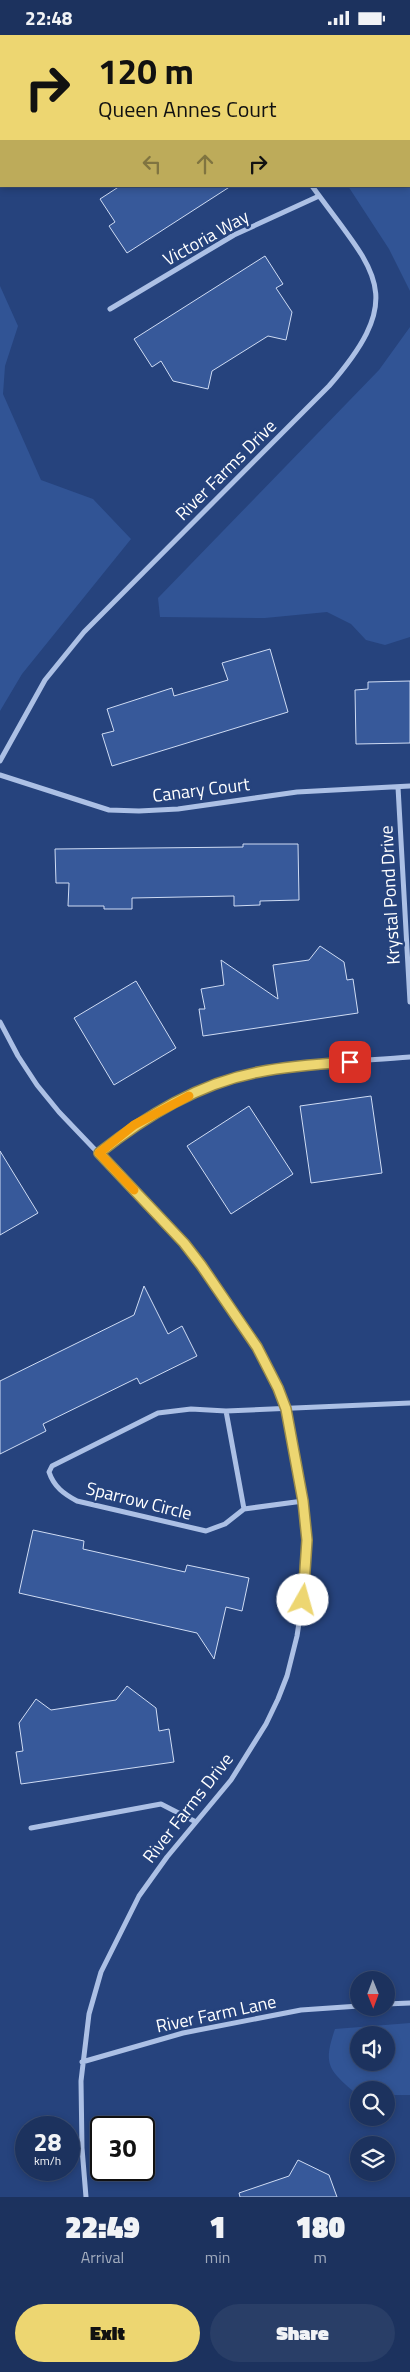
<!DOCTYPE html>
<html lang="en">
<head>
<meta charset="utf-8">
<style>
  :root { --surface:#1c325e; --page:#293e67; --text:#f1f3f6; --muted:#a0aabc; --line:#3a4d73; --accent:#edd671 }
  body { margin:0; font-family:"Titillium Web",sans-serif; background:var(--page); color:var(--text); height:100vh; display:flex; flex-direction:column; font-size:19px; white-space:nowrap }
  * { box-sizing:border-box; margin:0 }
  p { font-size:16px; color:var(--muted) }
  .icon { flex:none; width:28px; height:28px; fill:none; stroke:currentColor; stroke-width:2; stroke-linecap:round; stroke-linejoin:round }
  .map { position:relative; height:2162px; overflow:hidden }
  .details { display:flex; flex-direction:column; background:var(--surface); flex:1 }
  .details>* { flex:none }
  .guide { position:absolute; left:0px; top:0px; width:410px; height:152px; box-shadow:0 2px 8px #0003,0 0 0 1px var(--line); background:#edd671; color:#111; overflow:hidden }
  .needle { width:32px; rotate:179deg }
  .controls { position:absolute; left:350px; top:1936px; display:grid; gap:10px }
  .controls a { display:grid; place-items:center; width:45px; height:45px; border-radius:50%; background:var(--surface); box-shadow:0 2px 8px #0003,0 0 0 1px var(--line); font-size:25px }
  .speed { position:absolute; left:15px; top:2081px; display:flex; gap:10px; font-size:25px; font-weight:700; text-align:center }
  .speed>* { display:grid; place-content:center; width:65px; height:65px; border-radius:50%; background:var(--surface); box-shadow:0 2px 8px #0003,0 0 0 1px var(--line); line-height:1 }
  .speed small { font-size:12px; font-weight:400 }
  .speed .limit { border:2px solid #111; border-radius:8px; background:#fff; color:#111 }
  .pin { position:absolute; display:grid; place-items:center; width:42px; height:42px; color:#fff; margin:-21px; border-radius:10px; box-shadow:0 2px 8px #0006 }
  .me { position:absolute; width:55px; margin:-28px; rotate:7deg; stroke-linejoin:round; filter:drop-shadow(0 0 4px #0008) }
  .turn { display:flex; align-items:center; gap:18px; height:105px; padding:0 15px; font-size:22px }
  .turn .icon { width:65px; height:65px; stroke-width:2.5 }
  .turn b { display:block; font-size:35px; line-height:42px }
  .lanes { display:flex; align-items:center; height:48px; padding:0 15px; background:#0003; justify-content:center; gap:25px; direction:ltr }
  .lanes .off { opacity:.35 }
  .eta { display:flex; justify-content:space-evenly; align-items:center; height:85px; text-align:center }
  .eta b { font-size:30px; font-weight:800; line-height:35px }
  .primary-button { display:flex; gap:10px; margin-top:auto; padding:10px 15px }
  .primary-button a { flex:1; height:58px; border-radius:30px; background:var(--accent); color:#111; font-size:20px; font-weight:800; line-height:58px; text-align:center }
  .primary-button a+a { background:var(--page); color:var(--text) }
  .status { display:flex; justify-content:space-between; align-items:center; height:35px; padding:0 25px; background:var(--surface); direction:ltr }
  .status svg { height:14px; fill:currentColor }
  .map>svg:first-child { display:block }
  .green { fill:#315495; fill-rule:evenodd }
  .building { fill:#37599a; stroke:#cfdcf4 }
  .lines { fill:none; stroke-linecap:round; stroke-linejoin:round }
  .street { stroke:#acc0e5; stroke-width:5 }
  .route-casing { stroke:#9a8b49; stroke-width:12 }
  .route { stroke:#edd671; stroke-width:9 }
  .slow { stroke:#f59e0b; stroke-width:9 }
  .labels { text-anchor:middle; stroke-width:5; stroke-linejoin:round; paint-order:stroke }
  .street-label { font-size:18px; fill:#fff; stroke:#26437d }
</style>
</head>
<body>
<div class="status"><b>22:48</b><svg viewBox="0 0 49 12"><path d="M0 12V9h3v3zM5 12V6h3v6zM10 12V3h3v9zM15 12V0h3v12zM26 1h20v11H26zM47 4h2v5h-2z"/></svg></div>
<div class="map">
<svg width="410" height="2162" viewBox="0 0 410 2162">
  <rect width="100%" height="100%" fill="#26437d"/>
  <path class="green" d="M0,0h99l-98,1 -1,80z
    M247,0h163v256l-21,-42 -41,-63h61v-150z
    M0,251l18,40 -13,40 -2,28 38,86 52,19 38,40 -109,135 -22,37z
    M410,292v310l-25,8 -19,-5 -15,-16 -24,-12 -62,6 -105,-1 -2,-19 221,-228z
    M410,1988v72h-24v-5h-27v3l-5,-1c-26,-23 -31,-28 -19,-63zM359,2000h27v28h-27z"/>
  <path class="building" d="M120,151h111l-104,67 -18,-27 6,-4 -15,-23z
    M265,221l18,28 -7,4 16,24 -6,28 -18,-4 -56,35 -4,18 -35,-8 -12,-20 -9,6 -18,-28z
    M270,614l18,63 -176,54 -10,-32 12,-3 -7,-22 65,-21 2,8 54,-16 -6,-17z
    M410,646v62l-54,1 -1,-54 13,-1v-7z
    M243,809h55l1,56 -39,1v4l-26,1v-10l-102,2v11h-28v-3h-36l1,-23h-13l-1,-34 188,-2z
    M320,911l24,16 3,18 6,-1 5,34 -155,23 -4,-27h6l-4,-20 23,-4 -3,-25 57,39 -5,-34 36,-5z
    M136,946l40,67 -62,37 -40,-67z
    M371,1061l11,77 -71,10 -11,-77z
    M249,1071l44,68 -62,40 -44,-68z
    M0,1116l38,62 -38,22z
    M144,1251l24,48 14,-8 15,30 -57,28 -3,-6 -94,46 3,7 -46,23v-73l134,-66z
    M33,1495l51,11 -1,8 102,23 2,-7 62,13 -7,33 -16,-4 -12,52 -17,-26 -178,-40z
    M127,1651l29,22 3,23 10,-2 5,33 -153,22 -5,-32 7,-1 -4,-28 17,-24 15,11 65,-10z
    M298,2125l31,15 8,22h-97l-1,-4 50,-17z"/>
  <g class="lines">
    <path class="street" d="M212,0l1,1
      M110,274l124,-74 85,-39
      M0,726l45,-81 39,-48 245,-246c81,-93 45,-114 -17,-200
      M0,740l109,35 30,1 39,-2 119,-17 113,-6
      M398,752l12,215
      M0,987l18,34 19,29 22,27 125,131 73,104 29,62 17,92 4,39 -2,44 -8,52 -10,40 -9,23 -12,25 -35,56 -64,77 -28,39 -38,76 -12,42 -8,67 1,67 4,49
      M99,1118c47,-37 99,-68 159,-81 49,-10 102,-11 152,-15
      M226,1376l18,98
      M303,1466l-59,8 -19,15 -19,7 -129,-30c-13,-7 -23,-14 -28,-29l3,-6 106,-53 33,-4 35,2 184,-8
      M31,1793l130,-24 35,18
      M386,1969l24,-1
      M82,2027l101,-29 118,-23 58,-4"/>
  </g>
  <g class="lines">
    <g class="route-casing">
      <path id="route" d="M303,1565l4,-60 -4,-39 -17,-92 -8,-21 -21,-41 -56,-82 -17,-22 -85,-90c47,-37 100,-70 160,-81 30,-6 61,-8 91,-10"/>
    </g>
    <use href="#route" class="route"/>
    <path class="slow" d="M134,1155l-35,-37 35,-28 55,-29"/>
  </g>
  <g class="labels">
    <g class="street-label">
      <text transform="translate(206 203) rotate(-29)" y="6">Victoria Way</text>
      <text transform="translate(226 435) rotate(-45)" y="6">River Farms Drive</text>
      <text transform="translate(201 755) rotate(-7)" y="6">Canary Court</text>
      <text transform="translate(390 860) rotate(-93)" y="6">Krystal Pond Drive</text>
      <text transform="translate(139 1466) rotate(14)" y="6">Sparrow Circle</text>
      <text transform="translate(188 1773) rotate(-52)" y="6">River Farms Drive</text>
      <text transform="translate(216 1979) rotate(-12)" y="6">River Farm Lane</text>
    </g>
  </g>
</svg>
<div class="controls">
<a><svg class="needle" viewBox="-14 -14 28 28"><path d="M0-13l5 13h-10z" fill="#e53935"/><path d="M0 13l5-13h-10z" fill="#a0aabc"/></svg></a>
<a><svg class="icon" aria-label="sound" viewBox="0 0 24 24"><path d="M4 9h4l5-4v14l-5-4H4zM17 9q2 3 0 6"/></svg></a>
<a><svg class="icon" aria-label="search" viewBox="0 0 24 24"><circle cx="10" cy="10" r="6"/><path d="M15 15l6 6"/></svg></a>
<a><svg class="icon" aria-label="layers" viewBox="0 0 24 24"><path d="M12 4l9 5-9 5-9-5zM3 14l9 5 9-5"/></svg></a>
</div>
<div class="speed"><div>28<small>km/h</small></div><div class="limit">30</div></div>
<div class="pin" style="left:350px;top:1027px;background:#d93025"><svg class="icon" aria-label="arrive" viewBox="0 0 24 24"><path d="M6 21V4h12l-3 4 3 4H6"/></svg></div>
<svg class="me" style="left:303px;top:1565px" viewBox="-20 -20 40 40"><circle r="19" fill="#fff"/><path d="M0-13L10 11 0 6-10 11z" fill="#edd671"/></svg>
<div class="guide">
<div class="turn"><svg class="icon" aria-label="right" viewBox="0 0 24 24"><path d="M7 20v-9h11M14 6l5 5-5 5"/></svg><div><b>120 m</b>Queen Annes Court</div></div>
<div class="lanes"><svg class="icon off" aria-label="left" viewBox="0 0 24 24"><path d="M17 20v-9H6M10 6l-5 5 5 5"/></svg><svg class="icon off" aria-label="ahead" viewBox="0 0 24 24"><path d="M12 20V5M6 11l6-6 6 6"/></svg><svg class="icon" aria-label="right" viewBox="0 0 24 24"><path d="M7 20v-9h11M14 6l5 5-5 5"/></svg></div>
</div>
</div>
<section class="details">
<div class="eta">
<div><b>22:49</b><p>Arrival</p></div>
<div><b>1</b><p>min</p></div>
<div><b>180</b><p>m</p></div>
</div>
<div class="primary-button"><a>Exit</a><a>Share</a></div>
</section>
</body>
</html>
